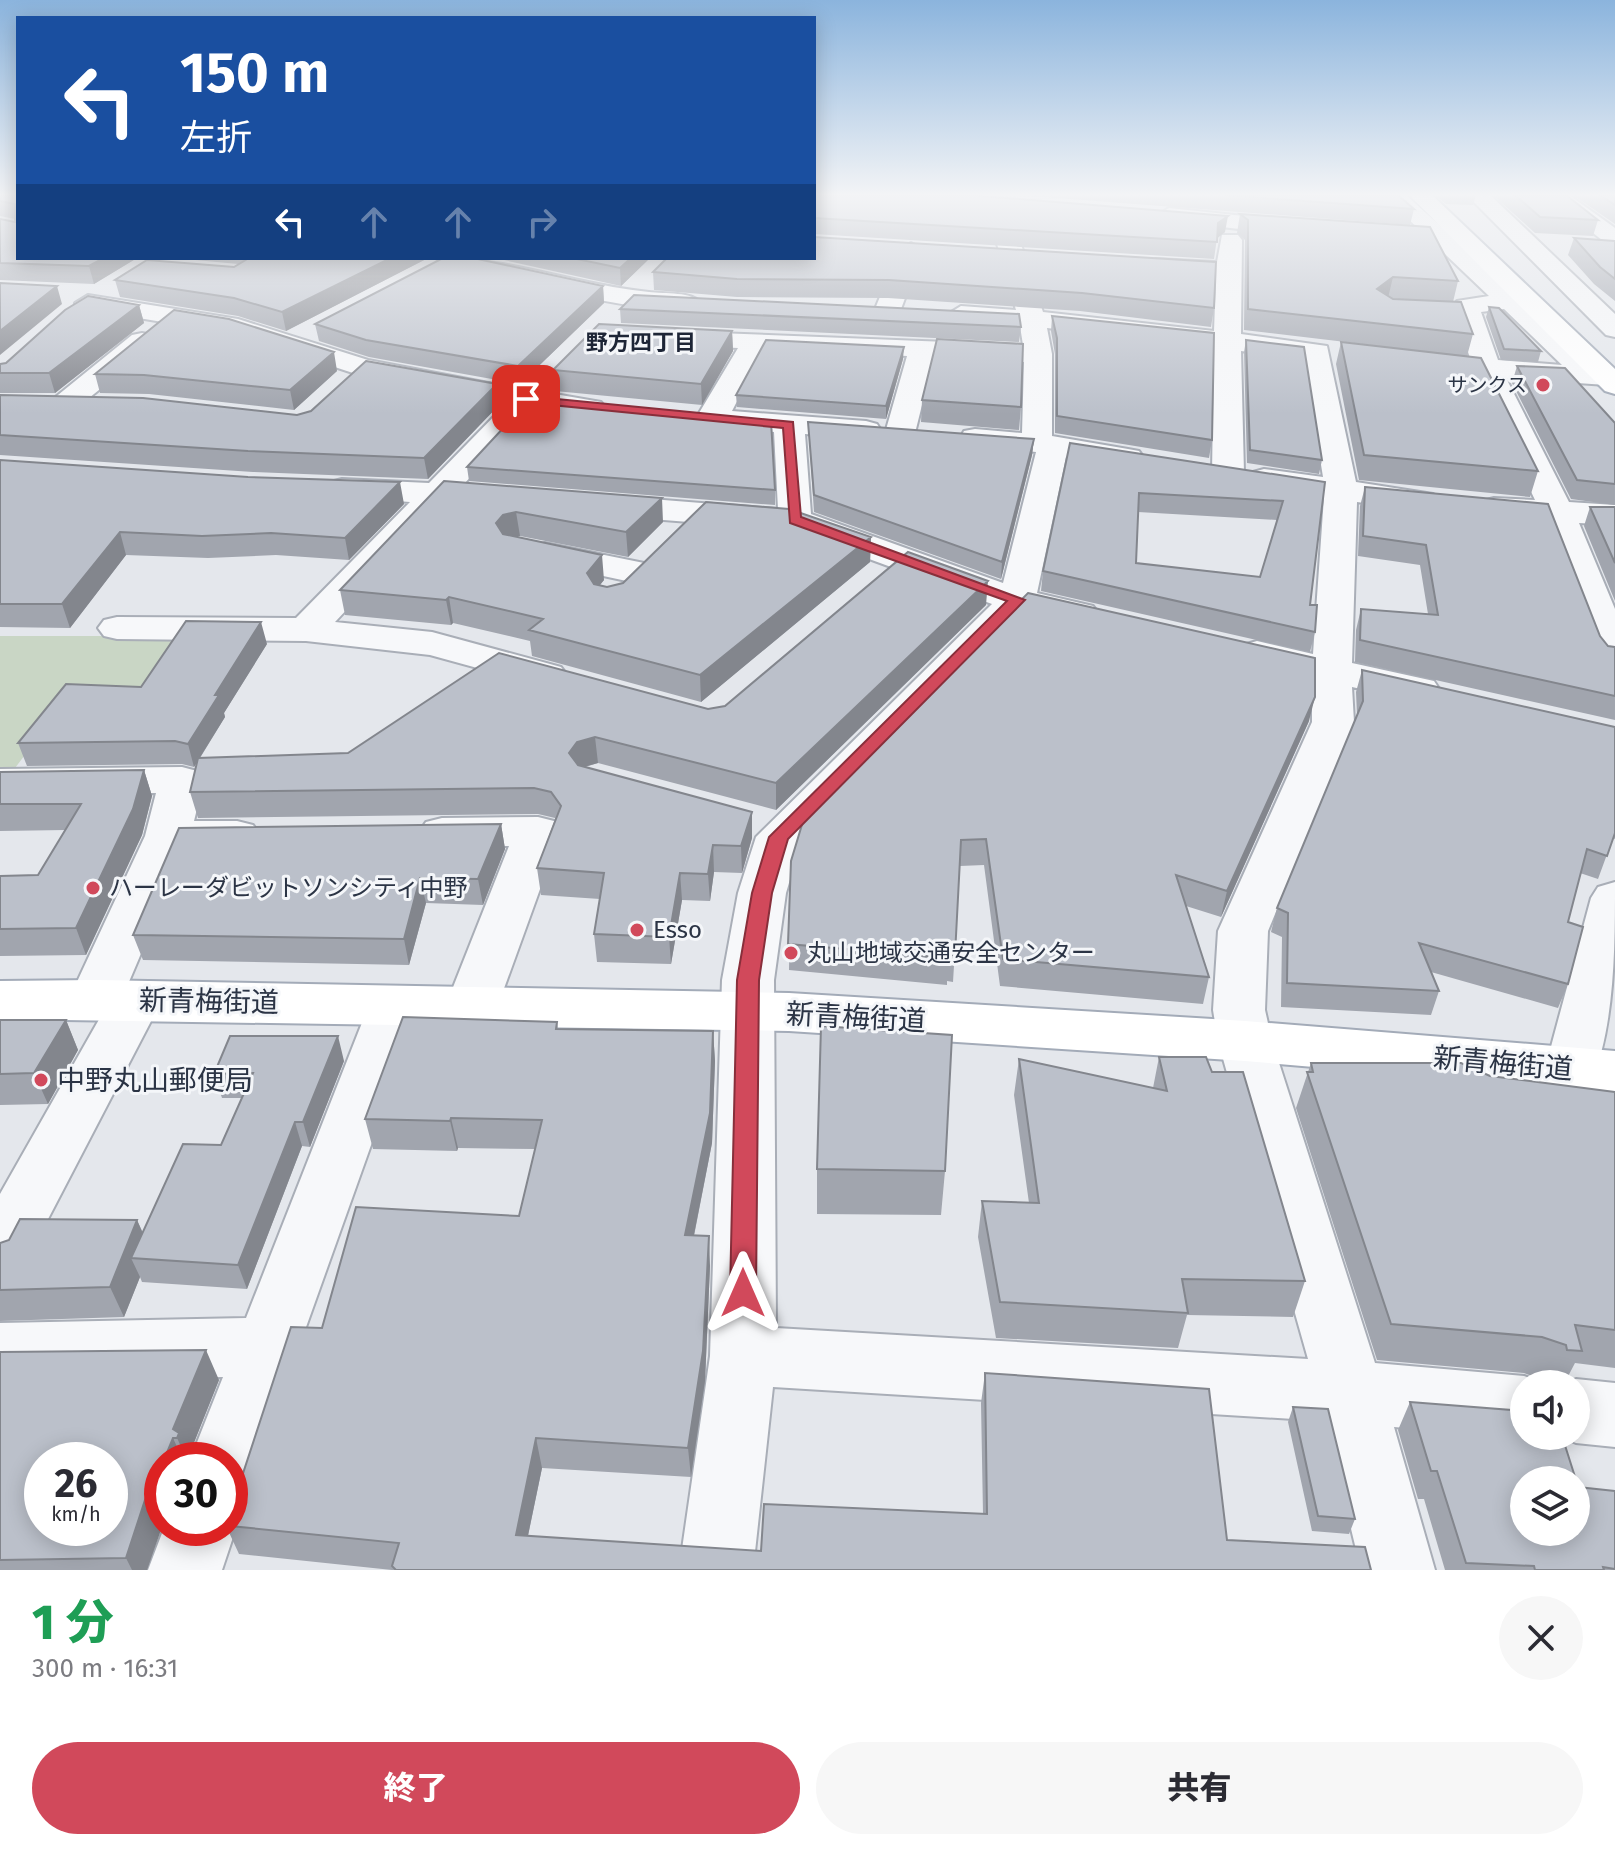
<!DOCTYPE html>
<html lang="ja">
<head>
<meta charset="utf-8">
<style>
  :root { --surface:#fff; --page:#f7f7f7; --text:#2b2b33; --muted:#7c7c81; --accent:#d1495b }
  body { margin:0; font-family:"Fira Sans","Noto Sans JP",sans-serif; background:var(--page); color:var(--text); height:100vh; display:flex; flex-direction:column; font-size:30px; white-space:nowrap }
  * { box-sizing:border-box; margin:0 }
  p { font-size:26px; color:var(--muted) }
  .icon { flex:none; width:44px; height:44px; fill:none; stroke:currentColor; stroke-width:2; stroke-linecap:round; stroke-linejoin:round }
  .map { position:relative; height:1570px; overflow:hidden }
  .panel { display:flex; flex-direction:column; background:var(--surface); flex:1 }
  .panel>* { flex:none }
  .top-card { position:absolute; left:16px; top:16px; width:800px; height:244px; border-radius:0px; box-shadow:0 4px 20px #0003; background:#1a4fa0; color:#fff; overflow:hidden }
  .tools { position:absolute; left:1510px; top:1370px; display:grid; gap:16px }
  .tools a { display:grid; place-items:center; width:80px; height:80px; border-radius:50%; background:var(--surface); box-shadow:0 4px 20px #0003; font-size:40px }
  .speed { position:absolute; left:24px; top:1442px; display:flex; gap:16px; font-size:40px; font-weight:700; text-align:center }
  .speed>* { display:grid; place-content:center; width:104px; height:104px; border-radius:50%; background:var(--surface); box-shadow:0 4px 20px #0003; line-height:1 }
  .speed small { font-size:20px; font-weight:400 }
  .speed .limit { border:12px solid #d22; background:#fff; color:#111 }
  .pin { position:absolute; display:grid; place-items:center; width:68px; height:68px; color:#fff; margin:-34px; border-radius:16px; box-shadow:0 4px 12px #0006 }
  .me { position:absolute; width:88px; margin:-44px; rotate:0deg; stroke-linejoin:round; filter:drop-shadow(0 0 6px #0008) }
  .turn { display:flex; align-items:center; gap:28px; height:168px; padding:0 32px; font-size:36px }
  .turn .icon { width:104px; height:104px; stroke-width:2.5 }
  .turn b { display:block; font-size:56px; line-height:68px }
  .lanes { display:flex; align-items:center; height:76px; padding:0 32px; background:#0003; justify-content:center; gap:40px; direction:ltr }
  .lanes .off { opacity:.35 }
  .round { display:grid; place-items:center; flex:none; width:84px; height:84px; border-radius:42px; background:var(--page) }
  .headline { display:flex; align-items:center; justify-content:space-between; height:136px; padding:0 32px }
  h1 { font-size:48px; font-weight:800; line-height:60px; color:#1e9e55 }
  .primary-button { display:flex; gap:16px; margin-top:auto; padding:16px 32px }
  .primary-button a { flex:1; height:92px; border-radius:48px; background:var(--accent); color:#fff; font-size:32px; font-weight:800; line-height:92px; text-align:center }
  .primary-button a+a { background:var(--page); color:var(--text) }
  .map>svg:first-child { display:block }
  .green { fill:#c9d6c5 }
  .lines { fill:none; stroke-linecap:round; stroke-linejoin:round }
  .minor-casing { stroke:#a9aeb7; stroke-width:4 }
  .major-casing { stroke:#a3abb8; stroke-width:4 }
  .minor { fill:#f7f8fa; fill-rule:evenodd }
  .major { fill:#fff; fill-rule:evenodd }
  .wall { fill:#a1a5ae; fill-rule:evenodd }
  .shaded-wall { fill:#83868d }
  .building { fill:#bbc0ca; stroke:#83868d; stroke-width:2; fill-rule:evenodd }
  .route { fill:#d1495b; stroke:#882f3b; stroke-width:2 }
  .poi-dot { fill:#d1495b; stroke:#f4f6f9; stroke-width:3 }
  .labels { text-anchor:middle; stroke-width:6; stroke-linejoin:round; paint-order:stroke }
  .far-poi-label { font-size:20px; fill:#2b3445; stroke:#f4f6f9; text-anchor:end }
  .far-neighbourhood-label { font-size:22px; font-weight:bold; fill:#1d2536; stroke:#f4f6f9 }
  .poi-label { font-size:24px; fill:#2b3445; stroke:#f4f6f9; text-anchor:start }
  .near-street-label { font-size:28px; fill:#2b3445; stroke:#f4f6f9 }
  .near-poi-label { font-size:28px; fill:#2b3445; stroke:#f4f6f9; text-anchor:start }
</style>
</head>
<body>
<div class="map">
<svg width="1615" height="1570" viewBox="0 0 1615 1570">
  <rect width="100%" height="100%" fill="#e4e7ec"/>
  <path class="green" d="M0,636h179l-33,50h-69l-65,86h-12z"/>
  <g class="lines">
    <g class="minor-casing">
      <path id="minor" d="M983,195h22l38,117 171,19 2,-54 -60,-4 -12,-7 12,-7 61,3 5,-27h16l4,5 -1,94 86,12 29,136 77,12 5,7 -5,7 -12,3 -64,-9 -5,161 82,18 6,9 -6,9 -14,3 -68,-15 2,35 -86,209 -3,79 7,31 103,322 149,13 22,8h-22v52h6l-6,2 -130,-11 41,143h-74l-36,-149 -552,-34 -20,183h-74l31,-214 12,-376 16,-87 18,-56 236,-233 -202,-74 -189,-15 -12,-3 -5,-7 5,-7 12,-3 177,14 -4,-77 -74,-8 -4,-6 42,-70 -63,-3 -10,-2 -3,-6 3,-6 358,14 -3,-19 -59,-4 -13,-8 13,-8 55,4zM1047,328l167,19 -2,126 5,7 11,3 11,-3 5,-7 -3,-122 63,8 19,118 -59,-8 -11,3 -5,7 5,7 71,11 -11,157 -56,-13 -14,4 -5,8 5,8 69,16v45l-94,209 -5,79 5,31 90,318 -532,-31 -2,-348 12,-87 15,-51 224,-229 55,12 13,-3 6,-8 -6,-8 -56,-13 29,-136 62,10 11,-2 5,-7 -5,-7 -11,-2 -76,-13v-82zM764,349l143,7 -22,77 4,6h22l4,-6 19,-76 90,5 -2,71 -47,-4 -11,2 -4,7 4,7 72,7 -33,131 -192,-69 -6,-80 61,5 11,-3 4,-6 -4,-6 -11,-3 -134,-10z
        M1383,195h23l183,164 20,5 6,6v12l-9,3 -100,-7 63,124 46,3v20l-36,-2 36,86v59l-14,-4 -6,-8 -51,-135 -62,-6 -5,-7 5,-7 12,-3 41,2 -59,-124 -59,-6 -4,-6 4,-6h53l-17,-52 4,-5 32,-5zM1504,309l58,56 -64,-5 -17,-48z
        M1467,195h23l125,119v23l-9,-2z
        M1545,195h24l46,33v18l-8,-2z
        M1169,208l130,14 11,7 -11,7 -138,-16 -3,-5z
        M911,243l12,7 -22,59 -13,8 -9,-3 -4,-5 24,-59z
        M436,258c76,0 140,27 213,34 15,2 44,-1 53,12 -16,24 -219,-31 -254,-39z
        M88,295l150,24 130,41 153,29c10,-11 16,-15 31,-11l4,6 -7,9 52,9 5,6 -5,6 -10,3 -57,-8 -71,76 42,4 4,7 -4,7 -59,1 -111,118 97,10 129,35 6,8 -6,8 -14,4 -117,-32 -124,-14 -189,-2 -13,-3 -6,-8 6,-8 13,-3 179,1 114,-116 -80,-6 -4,-7 4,-7 12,-3 87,4 77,-79 -153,-31 -119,-39 -155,-26 -4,-5z
        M142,333l10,2 4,6 -4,6 -79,64h-20l-5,-6 5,-6 79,-64z
        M545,543l104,21 5,8 -5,8 -13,3 -103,-22 -6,-7 6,-7z
        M182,767l15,4 7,9 -10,41h43l16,4 7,10 -7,10 -16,4 -52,1 -57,134 8,-3 18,6 8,13 -140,269 -22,8v-83l101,-178 -24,-4 -8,-13 76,-163 11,-43 -156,2v-26z
        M538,817l16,4 7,10 -63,174 -7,13 -19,6 -19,-6 -7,-13 63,-159h-67l-16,-4 -7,-10 7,-10 16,-4z
        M1615,882c0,66 0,142 -24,202l-19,6 -19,-6 -8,-15 46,-171 7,-11z
        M395,986l19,6 7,13 -171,479 -20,7v-31h-40l33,-83 -223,4v-58l246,-5 123,-313 7,-13z
        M1576,1379l39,4v64l-39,-4 -17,-7h17v-52h-12z
        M230,1513l6,15 -14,42h-74l16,-42h66z"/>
    </g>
    <g class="major-casing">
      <path id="major" d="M1409,195h23l183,174v25l-10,-3z
        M95,980l694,13 456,28 370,30v42l-370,-32 -456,-30 -789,-12v-38z"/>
    </g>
    <use href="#minor" class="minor"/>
    <use href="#major" class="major"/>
  </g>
  <path class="wall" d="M0,195h18v63h119l-43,26 -94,-4v-61l15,3v-3l-15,-3z
    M814,195l411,37 -8,6 -3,21 -400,-25z
    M1018,195h380l16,14 -4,16z
    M1435,195h41l-3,10 -27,-1z
    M1493,195h73l32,25 -5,16 -58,-3z
    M1573,195h42v29z
    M1240,214l218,67 -5,21 20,32 -6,22 71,115 -8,26 -171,-17 -23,-116 5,-22 97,11 -194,-23 1,-90 -8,-7z
    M1574,238l41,3v60l-21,-17 -26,-29z
    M174,258h254l-142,73 -48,-15 -118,-19 -5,-17 119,-13 4,-3z
    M495,258h155l-29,28z
    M814,258l400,50 -3,19 -131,-16 -192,-13 -151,-1 -83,-7 -1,-18z
    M603,286l1,17 -84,81 -151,-27 -50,-16 -4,-17z
    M139,305l5,18 -89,70h-55v-20l6,-10z
    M1489,307l52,44 -3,11 -37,-2 -15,-43z
    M620,309l401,18 -2,15 -398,-19z
    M1052,316l160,124 -3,18 -154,-25v-79l-4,-23z
    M732,331l1,20 -31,54 -147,-14 -2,-21z
    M1246,340l76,120 -3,14 -72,-11 -3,-111z
    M903,359l-17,60 -149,-12 -1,-12z
    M1517,366l98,57v82l-44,-6 -59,-116z
    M337,371l-43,39 -145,-16 -49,-1 -5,-19z
    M497,384l3,20 -72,75 -175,-7 -253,-17v-60l297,20z
    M922,400l99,7 -2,23 -98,-8z
    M808,422l226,17 -2,16 -31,124 -187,-67z
    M1070,443l255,39 -15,123 5,27 -5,20 -269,-61 2,-20zM1138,512l139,8 -17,57 -124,-14z
    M0,460l404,44 -55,56 -73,-5 -68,3 -82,-3 -56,73 -70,-1z
    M467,467l308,23v15l-306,-24z
    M444,481l219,41 -35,35 -108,-21 -4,1 88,43 -4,5 7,2 264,-50 -1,25 -169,140 -169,-46 -2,-15 -77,-18 -2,2 -106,-10 -5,-25z
    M1365,487l235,149 8,10 7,1v73l-260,-58 1,-32 5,-21 67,5 -8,-49 -62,-9 2,-50z
    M1590,507h25v94l-31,-75z
    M986,605l-210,205 -178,-47 -13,4 167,45v26l-10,35 -28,-1 -4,29 -28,-1 -11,64 -74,-2 -3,-28 6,-35 -59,-4 -4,-27 18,-49v-1l-17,-4 -340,4 -8,-26 7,-29 -3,4 -12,-3 -155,2 -9,-23 123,-56 126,-43 -43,69 1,4 -25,41 148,-5 360,-44 17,-3z
    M1362,670l253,57v112l-2,-1 -15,41 -18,-6 -12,49v62l-10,24 -127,-36 8,19 -8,24 -150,-8 1,-70 -11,-5 6,-24 80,-193 -1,-23z
    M1309,721l-88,196 -35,-11 23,71 -6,27 -203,-18 -16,-121 -24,1 -7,116 -6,-1v4l-158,-15 2,-109z
    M144,770l8,26 -10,39 -56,120 -86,1v-80l38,-1 27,-45 -65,1v-59z
    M501,824l4,25 -22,56 -57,-2 -17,62 -266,-5 -10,-25z
    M0,1020h66l12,30 -30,54 -48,1z
    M557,1022l1,7 155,2 2,30 -3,82 -18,93 16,30 -5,115 -14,96 -149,-9 -14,68 233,15 222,-37 -2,-111 4,-30 242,167 144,30h-979l-153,-16 -12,-26h3v-15l92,-185 197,-112 16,-67 -77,-1 -1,3 -84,-2 -8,-30z
    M1159,1057l53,15 93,209 -12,36 -106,-2 -9,33 -182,-10 -18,-101 4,-36 47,2 -15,-108 5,-36 134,29z
    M344,1061l-34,86 -8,-1 -55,143 -105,-7 -2,-5 -16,40 -124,4v-78l137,-23 6,13 78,-88 21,-47h-20l-8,-24z
    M1311,1063l179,13 125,16v276l-40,-5 -11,21h-16l-1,-3 -4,-1 1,4h-7l3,-5 -16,-6 -147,-13 -81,-252z
    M817,1169l128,2 -4,44 -124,-1z
    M0,1352l219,28 -30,75 2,5h-29l-1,67 -14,43h-147z
    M1410,1402l168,85 37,4v79h-170l-21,-71h-6l-20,-69z
    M1293,1407l62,112 -6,15 -37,-3 -24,-109z"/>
  <path class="shaded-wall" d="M1228,216l-3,16 -10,8 3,-17z
    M104,258h33l-43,26 -5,-18z
    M391,258h37l-142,73 -4,-19z
    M631,258h19l-29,28 -1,-18z
    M1393,277l-5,21 -11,-9z
    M57,286l5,18 -62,51v-24z
    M603,286l1,17 -84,81 -2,-18z
    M139,305l5,18 -89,70 -6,-20z
    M732,331l1,20 -31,54 -1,-21z
    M904,347l-1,12 -17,60v-13z
    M334,352l3,19 -43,39 -4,-20z
    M497,384l3,20 -72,75 -4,-21z
    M1034,439l-2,16 -31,124 1,-17z
    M400,482l4,22 -55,56 -4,-22z
    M662,498l1,24 -35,35 -2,-25z
    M516,512l4,24 -14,3 -10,-16 7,-8z
    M120,532l6,23 -56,73 -8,-24z
    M871,537l-1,25 -169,140 -1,-27z
    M602,555l2,25 -15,18 -2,-25z
    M988,581l-2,24 -210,205v-27z
    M449,597l4,26 -2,2 -5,-25z
    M261,622l6,22 -43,69 1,4 -31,50 -6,-23 27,-49z
    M1315,697l-6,24 -88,196 6,-26z
    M595,737l3,26 -18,5 -11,-15 8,-11z
    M144,770l8,26 -10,39 -56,120 -10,-27z
    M752,812v26l-10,35 -1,-27z
    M501,824l4,25 -22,56 -5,-26z
    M713,845l1,27 -4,29 -2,-27z
    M680,873l2,27 -11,64 -2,-27z
    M420,878l6,25 -17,62 -5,-26z
    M66,1020l12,30 -30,54 -14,-31z
    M713,1031l2,30 -3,82 -24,122 -3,-30z
    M338,1036l6,25 -34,86 -7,-25z
    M451,1118l7,30 -1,3 -7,-30z
    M295,1122l7,24 -55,143 -9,-24z
    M137,1220l13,30 -19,8 9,19 -16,40 -14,-30z
    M709,1236l1,30 -5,115 -14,96 -3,-29z
    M206,1350l13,30 -30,75 2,5h-4l-14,-31z
    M173,1438l10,22h-19z
    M536,1438l6,30 -20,96 -6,-29z
    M162,1466v61l-15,43h-15l-6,-12 20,-61z"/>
  <path class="building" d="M0,195h18v63h86l-15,8 -89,-3v-44l15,3v-18l-15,-3z
    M814,195h155l259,21 -10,7 -1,19 -403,-24z
    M1224,195h174l16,14z
    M1515,195h51l32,25 -58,-3z
    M1600,195h15v10z
    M1240,214l190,13 28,54 -65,-4 -16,12 16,10 68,3 12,32 -225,-25v-89z
    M814,237l402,25 -2,46 -132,-15 -193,-13 -152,-1 -84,-7 14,-14h147z
    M1574,238l41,3v38l-15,-12z
    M249,258h142l-109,54 -48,-14 -119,-18 32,-20 87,7z
    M443,258h30l130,28 -85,80 -152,-26 -51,-16z
    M572,258h59l-11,10z
    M0,283l57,3 -57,45z
    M634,295l385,19 2,13 -401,-18z
    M88,296l51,9 -90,68h-49v-9l6,-1 59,-53z
    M1489,307l10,1 42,43 -37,-2z
    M174,310l55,9 105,33 -44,38 -146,-15 -49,-1z
    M1052,316l162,17 -2,107 -155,-24v-78z
    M599,324l133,7 -31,53 -148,-14z
    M937,339l86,5 -2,63 -99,-7z
    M766,340l138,7 -18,59 -150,-11z
    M1246,340l58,7 18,113 -72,-10z
    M1341,342l140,16 57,113 -174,-16z
    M366,361l131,23 -73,74 -176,-7 -248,-16v-40l143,3 154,17 14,-4z
    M1517,366l48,2 50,55v61l-38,-4z
    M533,396l50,10 188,15 4,69 -308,-23z
    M808,422l226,17 -32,123 -188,-67z
    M1070,443l255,39 -15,123h7l-2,27 -272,-61zM1139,493l144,8 -23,76 -124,-14z
    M0,460l248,17 152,5 -55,56 -74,-5 -69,3 -82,-4 -58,72h-62z
    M444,481l218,17 -36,34 -110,-20 -13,3 -7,8 7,11 99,21 -15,18 7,11 13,3 16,-4 83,-81 83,7 82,28 -171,138 -171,-45 14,-11 -94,-22 -3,3 -106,-10z
    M1365,487l183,17 52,132 8,10 7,1v49l-255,-56 1,-31 77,6 -12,-70 -63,-9z
    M1590,507h25v56z
    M908,552l80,29 -212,202 -181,-46 -18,5 -8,11 9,12 174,47 -11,34 -28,-1 -5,29 -28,-1 -11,64 -75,-3 10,-61 -67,-5 24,-62 -10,-14 -17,-4 -344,4 8,-34 150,-5 151,-100 209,56 17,-3z
    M1028,593l287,65v39l-88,194 -51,-16 33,102 -206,-18 -17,-120 -25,1 -6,115h-6v3l-161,-14 3,-83 13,-43z
    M186,621l75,1 -46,73h4l-31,49 -13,-3 -157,2 48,-59 75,3z
    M1362,670l253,57v106l-8,23 -20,-7 -19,73 15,5 -15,57 -149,-41 20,48 -152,-8 1,-70 -11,-5 86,-207z
    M144,770l-11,39 -57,119 -76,1v-53l38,-1 43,-71h-81v-32z
    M501,824l-23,55 -58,-1 -16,61 -271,-4 46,-107z
    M403,1017l154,5 -1,7 157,2 -3,82 -25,122 24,1 -6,115 -15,97 -152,-10 -20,97 245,16 3,-47 223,10 -2,-141 224,16 18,151 138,7 6,23h-975l-4,-4 7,-23 -169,-17v-13l61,-186 31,1 34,-121 163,9 23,-96 -91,-2 -1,3 -85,-2z
    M0,1020h66l-32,53 -34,1z
    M821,1026l131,9 -7,136 -128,-2z
    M230,1036h108l-35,86h-8l-57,143 -107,-7 52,-114 38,1 32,-72 -39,1z
    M1159,1057h47l6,15h31l62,209 -123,-2 6,34 -188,-11 -18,-101 57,2 -20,-144 148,32z
    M1311,1063h150l29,13 125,16v238l-40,-5 7,26 -15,-1 -1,-5 -24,-8 -151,-13 -84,-252h6z
    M20,1219l117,1 -27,67 -110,3v-47l9,-3z
    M206,1350l-33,79 6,4 -2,5h-4l-9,22h-2v6l-12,29 -4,2 -20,61 -126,2v-208zM42,1460h68v68h-68z
    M1410,1402l114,9v25h38l14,44h-52v52h52v-52l2,7 37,4v78l-12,-2 1,3h-69l-1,-4 -68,-3 -29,-92h-6z
    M1293,1407l35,2 27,110 -37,-3z"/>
  <linearGradient id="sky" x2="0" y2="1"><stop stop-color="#8bb4dd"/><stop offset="0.47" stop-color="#f3f4f6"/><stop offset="1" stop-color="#f3f4f6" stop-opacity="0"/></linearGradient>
  <rect width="1615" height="414" fill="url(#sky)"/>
  <path class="route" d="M526,396l267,26 8,95 224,83 -237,239 -16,54 -13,87 -3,313 -4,8 -9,4 -9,-4 -4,-8 7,-313 15,-87 17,-56 238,-236 -217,-78 -7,-95 -262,-26 -1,-3z"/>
  <g class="poi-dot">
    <circle cx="1543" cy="385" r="8"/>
    <circle cx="93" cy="888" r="8"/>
    <circle cx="637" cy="930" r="8"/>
    <circle cx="791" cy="953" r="8"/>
    <circle cx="41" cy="1080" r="8"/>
  </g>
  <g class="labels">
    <g class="far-poi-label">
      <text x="1527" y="392">サンクス</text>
    </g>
    <g class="far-neighbourhood-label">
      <text x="641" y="350">野方四丁目</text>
    </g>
    <g class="poi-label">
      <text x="109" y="896">ハーレーダビットソンシティ中野</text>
      <text x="653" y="938">Esso</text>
      <text x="807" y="961">丸山地域交通安全センター</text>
    </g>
    <g class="near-street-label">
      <text transform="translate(209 1001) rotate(1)" y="10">新青梅街道</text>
      <text transform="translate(856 1017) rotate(3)" y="10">新青梅街道</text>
      <text transform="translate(1503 1063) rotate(5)" y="10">新青梅街道</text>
    </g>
    <g class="near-poi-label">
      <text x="57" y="1090">中野丸山郵便局</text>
    </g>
  </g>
</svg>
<div class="tools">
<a><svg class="icon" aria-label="sound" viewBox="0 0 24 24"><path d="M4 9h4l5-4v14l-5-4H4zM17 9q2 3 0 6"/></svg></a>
<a><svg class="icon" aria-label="layers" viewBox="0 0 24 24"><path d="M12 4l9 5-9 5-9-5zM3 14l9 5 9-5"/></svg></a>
</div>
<div class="speed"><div>26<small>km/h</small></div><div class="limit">30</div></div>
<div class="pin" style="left:526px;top:399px;background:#d93025"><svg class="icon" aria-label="arrive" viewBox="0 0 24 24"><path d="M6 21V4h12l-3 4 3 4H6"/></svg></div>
<svg class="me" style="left:743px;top:1293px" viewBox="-20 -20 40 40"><path d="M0-17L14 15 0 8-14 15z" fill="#d1495b" stroke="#fff" stroke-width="4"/></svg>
<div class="top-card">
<div class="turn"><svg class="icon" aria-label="left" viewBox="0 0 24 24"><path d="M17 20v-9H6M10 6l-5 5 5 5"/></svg><div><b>150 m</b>左折</div></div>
<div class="lanes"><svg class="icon" aria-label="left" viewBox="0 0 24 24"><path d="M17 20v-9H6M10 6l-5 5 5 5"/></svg><svg class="icon off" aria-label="ahead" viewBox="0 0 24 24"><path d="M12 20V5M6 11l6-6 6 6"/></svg><svg class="icon off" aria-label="ahead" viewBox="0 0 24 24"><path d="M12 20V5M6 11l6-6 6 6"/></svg><svg class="icon off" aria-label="right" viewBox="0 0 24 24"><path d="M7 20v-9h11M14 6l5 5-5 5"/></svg></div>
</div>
</div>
<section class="panel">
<div class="headline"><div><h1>1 分</h1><p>300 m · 16:31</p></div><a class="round"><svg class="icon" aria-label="close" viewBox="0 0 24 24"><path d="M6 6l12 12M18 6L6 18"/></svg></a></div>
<div class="primary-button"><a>終了</a><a>共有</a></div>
</section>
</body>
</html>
